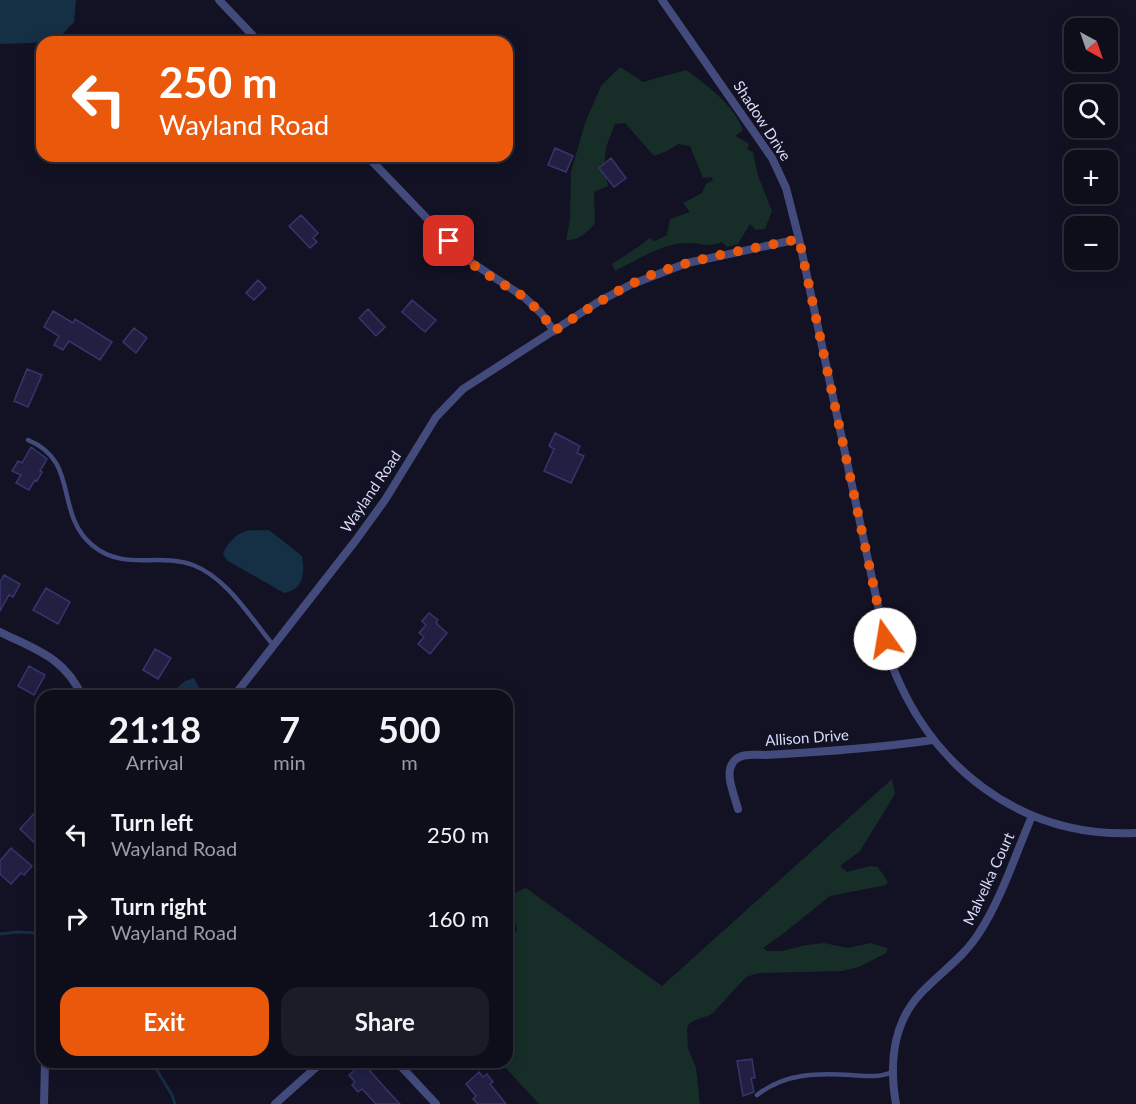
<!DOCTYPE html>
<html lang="en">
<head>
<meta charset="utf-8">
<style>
  :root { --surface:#0e0e1b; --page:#1c1c28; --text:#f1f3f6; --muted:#9b9ca3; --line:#2e2e3a; --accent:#ea580c }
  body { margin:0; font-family:Lato,sans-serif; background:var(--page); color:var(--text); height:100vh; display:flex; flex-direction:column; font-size:22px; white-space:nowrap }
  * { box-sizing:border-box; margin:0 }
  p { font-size:20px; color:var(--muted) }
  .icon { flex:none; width:33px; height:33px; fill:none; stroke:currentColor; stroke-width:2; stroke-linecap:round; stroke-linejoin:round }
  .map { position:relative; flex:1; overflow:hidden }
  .sheet { position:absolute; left:36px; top:690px; width:477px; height:378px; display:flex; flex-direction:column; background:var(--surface); border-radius:18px; box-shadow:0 3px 15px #0003,0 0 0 2px var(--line) }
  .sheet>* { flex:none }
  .top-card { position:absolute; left:36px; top:36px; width:477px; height:126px; border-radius:18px; box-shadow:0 3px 15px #0003,0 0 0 2px var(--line); background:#ea580c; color:#fff; overflow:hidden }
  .needle { width:39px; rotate:140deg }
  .controls { position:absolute; left:1064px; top:18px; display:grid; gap:12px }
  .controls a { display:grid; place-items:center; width:54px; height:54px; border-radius:12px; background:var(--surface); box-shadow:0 3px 15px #0003,0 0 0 2px var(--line); font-size:30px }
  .pin { position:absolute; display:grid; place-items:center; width:51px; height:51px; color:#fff; margin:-26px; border-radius:12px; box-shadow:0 3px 9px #0006 }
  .me { position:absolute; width:66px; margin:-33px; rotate:347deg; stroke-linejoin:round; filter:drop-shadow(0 0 4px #0008) }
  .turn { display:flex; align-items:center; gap:21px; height:126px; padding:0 24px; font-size:27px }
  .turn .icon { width:78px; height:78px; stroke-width:2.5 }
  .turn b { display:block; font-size:42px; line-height:51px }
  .eta { display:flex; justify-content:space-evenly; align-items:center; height:102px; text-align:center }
  .eta b { font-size:36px; font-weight:700; line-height:42px }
  .primary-button { display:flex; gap:12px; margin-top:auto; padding:12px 24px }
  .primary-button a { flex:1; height:69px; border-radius:18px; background:var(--accent); color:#fff; font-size:24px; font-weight:700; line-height:69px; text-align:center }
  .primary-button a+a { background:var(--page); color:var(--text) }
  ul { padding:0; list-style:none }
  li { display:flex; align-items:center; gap:18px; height:84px; padding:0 24px }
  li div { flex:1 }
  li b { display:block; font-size:22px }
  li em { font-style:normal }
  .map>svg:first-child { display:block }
  .green { fill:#162d28 }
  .water { fill:#152f45 }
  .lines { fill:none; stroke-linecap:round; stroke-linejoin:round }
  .stream { stroke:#152f45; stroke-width:3 }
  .building { fill:#212043; stroke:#36356c; stroke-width:1.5 }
  .service { stroke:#434b7d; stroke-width:4.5 }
  .minor { stroke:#434b7d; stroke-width:8 }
  .route { stroke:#ea580c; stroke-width:10; stroke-dasharray:0 18 }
  .labels { text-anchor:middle; stroke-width:5; stroke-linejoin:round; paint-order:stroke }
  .street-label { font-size:15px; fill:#d9dcfa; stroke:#121224 }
</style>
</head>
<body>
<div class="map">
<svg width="1136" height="1104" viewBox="0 0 1136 1104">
  <rect width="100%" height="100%" fill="#121224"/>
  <path class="green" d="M620,67l23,15 43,-12c21,15 48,35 57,60l-8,6 13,7 1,3 -2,3 6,3 5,24 14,35 -7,18 -9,1 -6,-6 -12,20 -11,3 -5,-5c-18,6 -18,1 -32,1 -26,-1 -53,17 -75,28l-3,-7 29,-19 8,-7 6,3 12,-6 3,-16 20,-7 -7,-9 19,-10 4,-9 7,-4 -1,-3 -9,1 -13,-32 -12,-2 -11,7 -13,5 -29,-33 -10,1c-11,27 -13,33 -7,62l-14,6 1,32c-8,8 -17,17 -29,16l4,-20 1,-48 14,-49 16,-37z
    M892,779l3,15 -35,57 -20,15 7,6 23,-6 8,1 10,15 -2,3 -56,11 -46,37 -21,15 4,3h15l24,-6 18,-2 24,5 22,-5 18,5 -2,5 -27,14 -17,4 -83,2 -13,4 -33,36c-8,6 -22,5 -26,15l1,20 8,20 4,36h-161l-39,-42h7v-116l4,-4 6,-13 -1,-5 -9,-6v-22l19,-8 136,98z"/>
  <path class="water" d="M0,0h76l-2,22 -19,20 -55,2z
    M269,530l33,26c3,16 2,34 -18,37l-56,-32 -5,-6c2,-9 11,-19 20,-23 7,-3 18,-1 26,-2z
    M194,678l7,13 -1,5h-43l15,-4 13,-11z"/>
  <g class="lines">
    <path class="stream" d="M0,934l17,-2 22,1
      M152,1062l20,33 3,9"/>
  </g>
  <path class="building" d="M555,148l18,8 -7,16 -18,-7z
    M611,158l15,20 -12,9 -15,-19z
    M301,215l17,18 -5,5 4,4 -7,6 -21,-22z
    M258,280l8,8 -12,12 -8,-7z
    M412,300l24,20 -11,12 -23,-20z
    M368,309l17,18 -9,9 -17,-18z
    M53,311l20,12 2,-4 37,23 -12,18 -31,-19 -6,9 -9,-5 5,-9 -15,-9z
    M134,328l13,10 -11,15 -13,-11z
    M27,369l15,6 -14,32 -14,-6z
    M555,433l25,13 -3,7 7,3 -13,27 -27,-12 10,-22 -5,-3z
    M31,447l16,12 -7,12 2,1 -5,9 -2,-1 -6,10 -13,-7 5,-8 -9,-4 6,-10 4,2z
    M4,575l16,9 -7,13 -4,-2 -9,16v-29z
    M46,588l24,14 -12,22 -25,-14z
    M429,613l9,7 -2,3 11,10 -17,21 -12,-10 6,-7 -5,-4 7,-8 -4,-4z
    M155,649l16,9 -13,21 -15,-9z
    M29,666l16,9 -11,20 -16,-9z
    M42,805v45l-22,-21z
    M11,848l21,18 -8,9 -3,-2 -10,11 -11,-10v-13z
    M752,1059l3,19h-4l3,14 -11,4 -6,-35z
    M363,1063l23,26 14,15h-24l-14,-15 -4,3 -6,-7 3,-3 -6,-7z
    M479,1072l4,5 4,-3 6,8 -3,2 16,20h-28l-5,-5 3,-3 -10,-12z"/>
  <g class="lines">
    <path class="service" d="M28,440c52,21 26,73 64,105 32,27 66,7 101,20 34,13 57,52 80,80
      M757,1095c28,-22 60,-22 94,-20 15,1 28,3 41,-3"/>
    <path class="minor" d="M219,0l40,42
      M662,0l110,158 14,30 13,51 90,418c38,108 130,181 247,176
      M367,156l98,102 59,39 17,16 13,18
      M0,632c36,18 64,25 82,64
      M234,696l122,-156 29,-40 51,-83 27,-28 135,-87 32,-17 57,-22 112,-24
      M738,809c-3,-12 -13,-34 -6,-45 6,-12 23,-9 34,-9 56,-3 112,-7 167,-15
      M397,1062l39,42
      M44,1104l1,-42
      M275,1104l47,-42
      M896,1104c-7,-40 -4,-81 26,-112 19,-20 42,-35 57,-59 22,-33 37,-80 53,-117"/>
  </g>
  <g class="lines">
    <path class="route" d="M449,241l16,17 15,12 44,27 17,16 13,18c34,-22 67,-45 105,-59 45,-16 94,-23 140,-33l86,400"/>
  </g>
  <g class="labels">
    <g class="street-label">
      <text transform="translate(762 121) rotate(57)" y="5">Shadow Drive</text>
      <text transform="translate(371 492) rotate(-56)" y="5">Wayland Road</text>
      <text transform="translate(807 738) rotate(-4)" y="5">Allison Drive</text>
      <text transform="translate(989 879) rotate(-65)" y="5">Malvelka Court</text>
    </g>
  </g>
</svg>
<div class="controls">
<a><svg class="needle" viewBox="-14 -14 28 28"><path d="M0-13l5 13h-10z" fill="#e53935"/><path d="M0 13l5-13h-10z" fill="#9b9ca3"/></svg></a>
<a><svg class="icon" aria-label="search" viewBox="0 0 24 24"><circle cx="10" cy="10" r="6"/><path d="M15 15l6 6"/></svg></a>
<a>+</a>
<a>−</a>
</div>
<div class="pin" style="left:449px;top:241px;background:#d93025"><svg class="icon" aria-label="arrive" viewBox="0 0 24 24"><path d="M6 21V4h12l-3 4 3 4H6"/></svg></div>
<svg class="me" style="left:885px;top:639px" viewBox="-20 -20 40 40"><circle r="19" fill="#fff"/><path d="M0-13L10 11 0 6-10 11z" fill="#ea580c"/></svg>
<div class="top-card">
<div class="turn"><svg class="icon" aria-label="left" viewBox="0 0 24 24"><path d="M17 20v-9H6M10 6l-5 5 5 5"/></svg><div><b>250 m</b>Wayland Road</div></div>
</div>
<section class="sheet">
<div class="eta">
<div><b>21:18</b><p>Arrival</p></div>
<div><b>7</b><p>min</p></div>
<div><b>500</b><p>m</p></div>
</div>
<ul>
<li><svg class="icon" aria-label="left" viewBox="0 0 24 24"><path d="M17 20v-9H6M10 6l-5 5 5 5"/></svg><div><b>Turn left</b><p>Wayland Road</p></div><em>250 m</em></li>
<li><svg class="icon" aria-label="right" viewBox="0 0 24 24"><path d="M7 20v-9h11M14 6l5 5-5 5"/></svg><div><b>Turn right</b><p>Wayland Road</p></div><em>160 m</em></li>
</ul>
<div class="primary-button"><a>Exit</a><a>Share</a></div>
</section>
</div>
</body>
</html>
